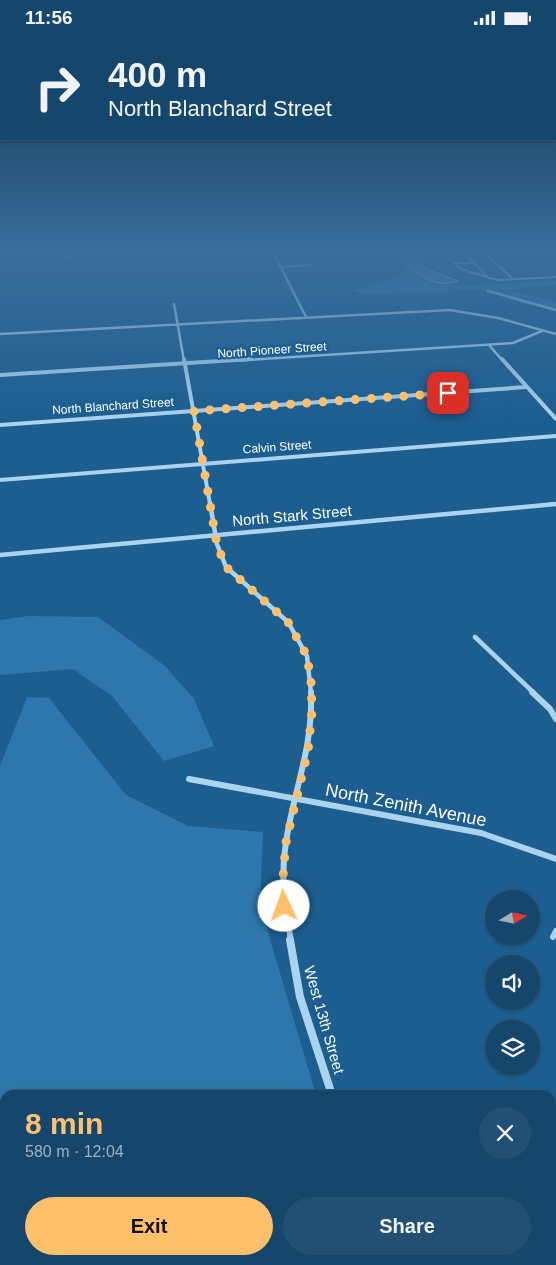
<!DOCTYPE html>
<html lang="en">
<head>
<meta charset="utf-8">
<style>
  :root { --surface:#15466c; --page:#225074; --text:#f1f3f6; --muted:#9db1c2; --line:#345e7f; --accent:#fec06a }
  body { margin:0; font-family:Helvetica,sans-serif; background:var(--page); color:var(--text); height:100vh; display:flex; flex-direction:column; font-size:19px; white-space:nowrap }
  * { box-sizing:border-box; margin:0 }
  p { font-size:16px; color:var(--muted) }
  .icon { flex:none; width:28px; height:28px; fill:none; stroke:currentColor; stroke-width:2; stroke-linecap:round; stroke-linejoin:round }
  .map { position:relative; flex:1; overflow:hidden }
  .side { position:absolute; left:0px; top:1055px; width:556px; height:175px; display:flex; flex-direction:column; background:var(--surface); border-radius:15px 15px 0 0; box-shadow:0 1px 4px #0004,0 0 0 1px var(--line) }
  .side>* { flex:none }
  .guide { position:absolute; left:0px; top:0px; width:556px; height:105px; box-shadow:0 1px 4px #0004,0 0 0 1px var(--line); background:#15466c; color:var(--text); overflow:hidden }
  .needle { width:32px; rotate:80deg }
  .fabs { position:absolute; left:485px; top:855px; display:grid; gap:10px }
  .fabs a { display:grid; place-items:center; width:55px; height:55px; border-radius:50%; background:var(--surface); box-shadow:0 1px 4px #0004,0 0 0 1px var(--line); font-size:25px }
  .pin { position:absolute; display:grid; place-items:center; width:42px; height:42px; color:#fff; margin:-21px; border-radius:10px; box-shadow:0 2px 8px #0006 }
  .me { position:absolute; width:55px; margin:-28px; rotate:357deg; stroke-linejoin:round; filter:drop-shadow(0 0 4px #0008) }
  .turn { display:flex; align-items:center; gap:18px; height:105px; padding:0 25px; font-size:22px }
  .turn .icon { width:65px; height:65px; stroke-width:2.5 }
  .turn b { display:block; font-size:35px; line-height:42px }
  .round { display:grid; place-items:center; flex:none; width:52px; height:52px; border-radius:26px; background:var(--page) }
  .summary { display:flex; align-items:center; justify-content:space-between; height:85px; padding:0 25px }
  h1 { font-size:30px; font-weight:700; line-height:38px; color:var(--accent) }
  .action { display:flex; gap:10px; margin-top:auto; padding:10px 25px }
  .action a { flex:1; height:58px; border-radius:30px; background:var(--accent); color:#111; font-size:20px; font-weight:700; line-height:58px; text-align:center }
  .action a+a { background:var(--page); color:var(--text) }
  .status { display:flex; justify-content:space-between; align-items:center; height:35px; padding:0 25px; background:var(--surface); direction:ltr }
  .status svg { height:14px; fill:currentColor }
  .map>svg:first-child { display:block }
  .green { fill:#2d77ac }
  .water { fill:#527fa2; stroke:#9fcff0 }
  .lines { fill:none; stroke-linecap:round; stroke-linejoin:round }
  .stream { stroke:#9fcff0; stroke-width:2.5 }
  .service { stroke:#acd3ee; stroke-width:2 }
  .minor-far4 { stroke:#acd3ee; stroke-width:2.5 }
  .minor-far3 { stroke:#acd3ee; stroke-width:4 }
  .minor-far2 { stroke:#acd3ee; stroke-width:4.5 }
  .minor-far1 { stroke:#acd3ee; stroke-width:6 }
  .minor { stroke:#acd3ee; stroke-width:8 }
  .route { stroke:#fec06a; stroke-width:9; stroke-dasharray:0 16.2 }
  .labels { text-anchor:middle; stroke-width:4.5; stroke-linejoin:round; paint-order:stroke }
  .far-street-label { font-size:12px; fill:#fff; stroke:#1c5e90 }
  .street-label { font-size:15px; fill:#fff; stroke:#1c5e90 }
  .near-street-label { font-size:18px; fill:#fff; stroke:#1c5e90 }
</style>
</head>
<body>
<div class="status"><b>11:56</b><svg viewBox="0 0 49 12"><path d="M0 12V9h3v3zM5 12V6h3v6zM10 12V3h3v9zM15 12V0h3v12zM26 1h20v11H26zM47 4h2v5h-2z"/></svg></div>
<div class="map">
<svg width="556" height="1230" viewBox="0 0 556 1230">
  <rect width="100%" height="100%" fill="#1c5e90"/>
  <path class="green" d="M410,232l28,17 29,2 89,-5v4l-24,1 -22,5 46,11v10l-75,-22 -117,4 -11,-3 47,-15z
    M28,581l70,1 67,49 29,33 20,47 -50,15 -52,-65 -39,-27 -73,6v-55z
    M27,662l22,1 77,97 62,31 75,6 -3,73 56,190h-311v165h402l4,5h-411v-499z"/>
  <path class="water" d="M401,215l23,18 34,13c-24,10 -50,-13 -65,-30z"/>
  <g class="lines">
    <path class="stream" d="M488,256l68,19"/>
    <path class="service" d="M461,215l28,28 10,2 57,-3
      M481,215l32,29
      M474,228h-20l7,6 26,8"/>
    <path class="minor-far4" d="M164,215v3
      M272,215l34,67
      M66,224l1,-9
      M280,232l30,-2
      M174,269l10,57
      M0,299l450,-24 48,8 58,16
      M489,310l14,16
      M231,326l282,-18 29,-12"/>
    <path class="minor-far3" d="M184,324l26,145
      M502,324l54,60
      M0,340l251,-16
      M0,390l526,-38
      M0,445l556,-44
      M551,469h5"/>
    <path class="minor-far2" d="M210,468l7,41 9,23 62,55 19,34 4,37
      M0,520l556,-51
      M475,602l59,56"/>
    <path class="minor-far1" d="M532,657l18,17 6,10
      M189,744l292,54 75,26
      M553,902l3,-6
      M291,906c-6,-35 -11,-64 -5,-99 8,-53 27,-93 25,-150"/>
    <path class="minor" d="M290,905l10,57 32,98
      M439,1225l3,5"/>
  </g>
  <linearGradient id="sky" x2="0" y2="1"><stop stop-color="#0f344f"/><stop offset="0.56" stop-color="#3a6e9c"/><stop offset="1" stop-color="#3a6e9c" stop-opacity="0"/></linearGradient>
  <rect width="556" height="387" fill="url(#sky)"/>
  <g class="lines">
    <path class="route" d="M284,871l-2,-17 4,-47 22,-91 4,-40 -1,-30 -4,-25 -19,-34 -62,-55 -9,-22 -23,-134 254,-18"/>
  </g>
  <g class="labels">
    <g class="far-street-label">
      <text transform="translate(272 315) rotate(-4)" y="4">North Pioneer Street</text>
      <text transform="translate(113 371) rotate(-4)" y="4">North Blanchard Street</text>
      <text transform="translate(277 412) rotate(-4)" y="4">Calvin Street</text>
    </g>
    <g class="street-label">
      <text transform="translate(292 481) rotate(-5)" y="5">North Stark Street</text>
      <text transform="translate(324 985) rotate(74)" y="5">West 13th Street</text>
    </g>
    <g class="near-street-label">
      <text transform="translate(406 770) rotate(11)" y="6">North Zenith Avenue</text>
    </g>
  </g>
</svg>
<div class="fabs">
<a><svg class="needle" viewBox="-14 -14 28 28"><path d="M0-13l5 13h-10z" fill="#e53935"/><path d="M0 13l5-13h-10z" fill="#9db1c2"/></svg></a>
<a><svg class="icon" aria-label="sound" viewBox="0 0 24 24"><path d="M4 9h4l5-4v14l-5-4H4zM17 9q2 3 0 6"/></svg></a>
<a><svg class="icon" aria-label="layers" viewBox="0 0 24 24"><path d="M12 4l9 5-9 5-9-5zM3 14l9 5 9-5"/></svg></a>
</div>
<div class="pin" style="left:448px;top:358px;background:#d93025"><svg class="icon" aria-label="arrive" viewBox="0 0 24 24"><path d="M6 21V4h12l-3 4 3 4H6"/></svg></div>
<svg class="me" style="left:284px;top:871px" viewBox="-20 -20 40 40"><circle r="19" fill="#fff"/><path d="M0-13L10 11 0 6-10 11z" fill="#fec06a"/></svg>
<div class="guide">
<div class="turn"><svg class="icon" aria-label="right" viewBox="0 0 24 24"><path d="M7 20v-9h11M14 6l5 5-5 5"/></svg><div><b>400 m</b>North Blanchard Street</div></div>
</div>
<section class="side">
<div class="summary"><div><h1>8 min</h1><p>580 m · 12:04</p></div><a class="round"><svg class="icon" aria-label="close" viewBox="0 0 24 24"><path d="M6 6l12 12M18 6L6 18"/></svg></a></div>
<div class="action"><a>Exit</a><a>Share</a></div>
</section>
</div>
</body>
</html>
